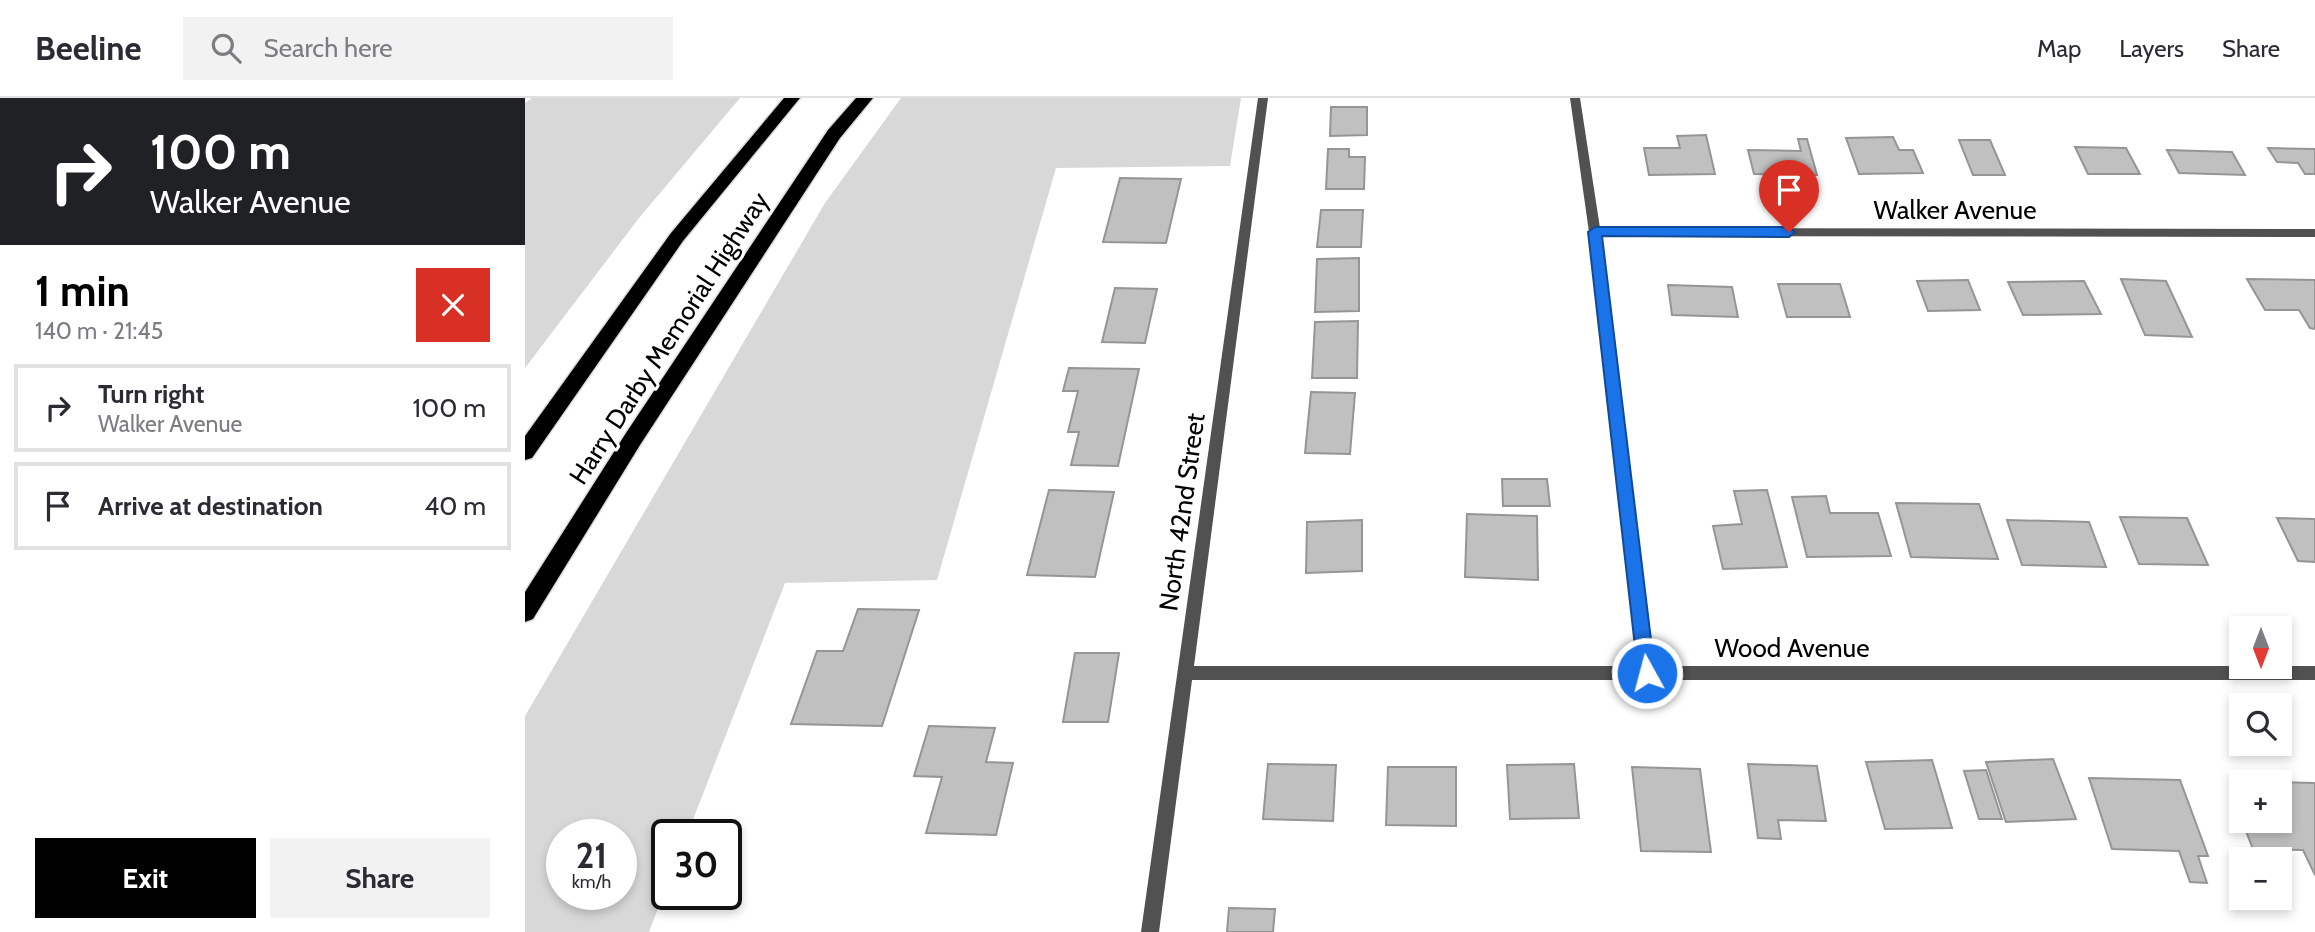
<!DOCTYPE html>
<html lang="en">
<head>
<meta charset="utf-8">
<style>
  :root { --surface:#fff; --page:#f2f2f3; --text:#2b2b33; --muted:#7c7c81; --line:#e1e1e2; --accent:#000 }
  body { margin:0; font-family:Cabin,sans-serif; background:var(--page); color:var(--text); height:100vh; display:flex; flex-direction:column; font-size:26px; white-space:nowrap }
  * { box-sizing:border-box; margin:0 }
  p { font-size:23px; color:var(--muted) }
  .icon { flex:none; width:38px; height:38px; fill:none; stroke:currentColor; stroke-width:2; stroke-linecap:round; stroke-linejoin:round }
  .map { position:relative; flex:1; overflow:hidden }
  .sheet { display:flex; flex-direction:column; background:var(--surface); width:525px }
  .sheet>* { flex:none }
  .hud { background:#202124; color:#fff; overflow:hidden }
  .needle { width:46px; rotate:180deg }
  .fabs { position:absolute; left:1704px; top:518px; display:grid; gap:14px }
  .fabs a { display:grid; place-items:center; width:63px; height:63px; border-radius:0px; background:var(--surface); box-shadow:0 4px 10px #0003; font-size:35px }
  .speed { position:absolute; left:21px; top:721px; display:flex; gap:14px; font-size:35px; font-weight:700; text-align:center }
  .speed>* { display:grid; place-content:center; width:91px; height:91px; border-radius:50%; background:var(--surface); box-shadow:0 4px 10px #0003; line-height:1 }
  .speed small { font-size:18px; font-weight:400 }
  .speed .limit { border:4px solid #111; border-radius:10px; background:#fff; color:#111 }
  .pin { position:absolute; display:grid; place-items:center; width:60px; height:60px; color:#fff; margin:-72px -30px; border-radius:50% 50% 50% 0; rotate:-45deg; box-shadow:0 0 7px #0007 }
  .pin .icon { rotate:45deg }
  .me { position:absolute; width:77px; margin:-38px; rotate:353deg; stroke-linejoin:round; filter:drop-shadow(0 0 5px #0008) }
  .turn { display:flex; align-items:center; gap:24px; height:147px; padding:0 35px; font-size:32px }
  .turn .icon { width:91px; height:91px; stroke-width:2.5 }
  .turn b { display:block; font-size:49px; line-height:60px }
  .round { display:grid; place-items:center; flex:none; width:74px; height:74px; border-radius:0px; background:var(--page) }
  .summary { display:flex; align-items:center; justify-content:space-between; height:119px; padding:0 35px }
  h1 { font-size:42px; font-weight:700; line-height:52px; color:var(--accent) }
  .cta { display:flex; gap:14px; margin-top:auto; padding:14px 35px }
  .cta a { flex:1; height:80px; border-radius:0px; background:var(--accent); color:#fff; font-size:28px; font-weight:700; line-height:80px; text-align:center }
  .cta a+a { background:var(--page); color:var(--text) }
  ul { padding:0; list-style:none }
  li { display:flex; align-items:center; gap:21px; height:88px; margin:0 14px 10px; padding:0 21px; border:4px solid var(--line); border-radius:0px }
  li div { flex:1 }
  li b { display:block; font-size:26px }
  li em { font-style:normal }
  header { display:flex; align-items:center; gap:42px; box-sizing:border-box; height:98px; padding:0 35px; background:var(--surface); border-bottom:2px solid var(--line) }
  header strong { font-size:33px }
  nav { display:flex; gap:38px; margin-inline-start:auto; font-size:24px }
  .search { width:490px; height:63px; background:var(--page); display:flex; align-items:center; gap:18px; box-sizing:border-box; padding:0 24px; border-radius:0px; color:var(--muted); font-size:26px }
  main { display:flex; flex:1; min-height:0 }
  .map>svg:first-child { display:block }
  .green { fill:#d8d8d8; fill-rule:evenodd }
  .building { fill:#c0c0c0; stroke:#959595; stroke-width:2 }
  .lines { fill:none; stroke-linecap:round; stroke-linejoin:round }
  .highway-casing { stroke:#dbdbdb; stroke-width:3 }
  .street { fill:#515151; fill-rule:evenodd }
  .highway { fill:#000; fill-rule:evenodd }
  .route { fill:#1a73e8; stroke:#114b97; stroke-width:2 }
  .labels { text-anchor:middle; stroke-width:6; stroke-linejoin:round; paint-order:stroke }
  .street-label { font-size:26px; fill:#000; stroke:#fff }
</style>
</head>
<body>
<header>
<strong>Beeline</strong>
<div class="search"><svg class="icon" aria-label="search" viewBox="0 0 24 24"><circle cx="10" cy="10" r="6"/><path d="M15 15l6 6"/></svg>Search here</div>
<nav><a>Map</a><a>Layers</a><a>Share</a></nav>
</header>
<main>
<section class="sheet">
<div class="hud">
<div class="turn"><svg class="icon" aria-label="right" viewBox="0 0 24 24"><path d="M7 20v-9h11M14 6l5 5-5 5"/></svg><div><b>100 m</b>Walker Avenue</div></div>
</div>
<div class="summary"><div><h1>1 min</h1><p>140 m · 21:45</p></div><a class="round" style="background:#d93025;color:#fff"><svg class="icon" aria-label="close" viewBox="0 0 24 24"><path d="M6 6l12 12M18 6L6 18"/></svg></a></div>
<ul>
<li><svg class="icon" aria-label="right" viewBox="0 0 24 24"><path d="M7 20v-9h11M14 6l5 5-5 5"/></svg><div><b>Turn right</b><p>Walker Avenue</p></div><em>100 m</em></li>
<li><svg class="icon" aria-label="arrive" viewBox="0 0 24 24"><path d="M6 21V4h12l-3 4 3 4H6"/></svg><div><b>Arrive at destination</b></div><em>40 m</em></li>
</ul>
<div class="cta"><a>Exit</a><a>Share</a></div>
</section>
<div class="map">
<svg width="1790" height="834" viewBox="0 0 1790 834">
  <rect width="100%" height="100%" fill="#fff"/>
  <path class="green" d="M7,0h208l-101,120 -114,150v-265z
    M376,0h340l-11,68 -174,2 -119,412 -152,3 -98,252h-20v50l-18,47h-124v-216l300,-513zM37,737h59v59h-59z"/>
  <path class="building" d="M806,9h36v28l-37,1z
    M1181,37l9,39 -66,1 -5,-27h36l-3,-12z
    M1368,39l6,13h14l10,23 -64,1 -13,-36z
    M1273,41h9l10,36 -63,-1 -6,-24 53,1z
    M1434,42h31l15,35h-32z
    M1550,49l51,1 14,26h-52z
    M1743,50l47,1v25h-10l-7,-11 -21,-1z
    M803,51h21v8h16l-1,32h-38z
    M1642,52l65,2 13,23 -66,-2z
    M595,80l61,1 -15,64 -63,-1z
    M796,112h42l-2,37h-44z
    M834,160v53l-44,1 2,-53z
    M1596,181l45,2 26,56 -47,-2z
    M1722,181l68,1v49l-5,-1 -11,-18h-34z
    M1443,182l12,30 -52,1 -11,-30z
    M1559,183l17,33 -78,1 -15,-33z
    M1253,186h62l10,33h-63z
    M1143,187l64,2 6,30 -66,-2z
    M590,190l42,1 -12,54 -43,-1z
    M833,223l-1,57h-45l3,-56z
    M544,270l70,1 -21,97 -47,-1 8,-33h-11l10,-41h-15z
    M786,294l44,1 -5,61 -45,-1z
    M977,381h45l3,27h-47z
    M524,392l65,2 -19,85 -68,-2z
    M1242,392l20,77 -64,2 -10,-43 29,-2 -8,-33z
    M1301,398l4,17h48l13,43 -84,1 -15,-60z
    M1371,405l83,1 19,55 -87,-2z
    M942,416l70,2 1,64 -73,-3z
    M1595,419l67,1 21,47 -69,-1z
    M1752,420l38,1v43l-17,-1z
    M837,422v51l-56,2 1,-51z
    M1482,422l82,2 17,45 -84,-2z
    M333,511l61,1 -37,116 -91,-2 26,-73h26z
    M550,555h44l-11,69h-45z
    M404,628l66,2 -9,34 27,1 -17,72 -70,-2 16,-56 -28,-1z
    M1528,661l23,60 -70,3 -20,-60z
    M1407,662l20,68 -67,1 -19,-67z
    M743,666l68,1 -3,56 -70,-2z
    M1049,666l5,54 -69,1 -3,-54z
    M1223,666l69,2 9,55 -48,-1 3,19 -23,-1z
    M863,669h68v59l-70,-1z
    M1107,669l68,2 11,83 -70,-1z
    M1461,672l16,49h-23l-15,-48z
    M1564,680l91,2 28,76h-10l9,27 -17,-1 -11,-31 -67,-2z
    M1755,684l35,1v92l-12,-25 -50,-1 -11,-28h38z
    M704,810l46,1 -2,23h-46z"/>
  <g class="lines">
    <g class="highway-casing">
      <path id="highway" d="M259,0h16l-117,143 -151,217 -7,2v-24l146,-203z
        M331,0h17l-33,40 -200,307 -107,174 -8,3v-30l101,-159 202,-303z"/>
    </g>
    <path class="street" d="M733,0h10l-74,568h445l-50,-434 -19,-134h10l20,130 715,1v8l-714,-1 53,430h661v14h-1123l-33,252h-18z"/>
    <use href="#highway" class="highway"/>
  </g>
  <path class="route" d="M1070,129h194l6,5 -6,5 -187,-1 53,437 -2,6 -6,2 -7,-2 -2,-6 -50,-441z"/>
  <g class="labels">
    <g class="street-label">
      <text x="1430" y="121">Walker Avenue</text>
      <text transform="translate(144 240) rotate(-57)" y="9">Harry Darby Memorial Highway</text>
      <text transform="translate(657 414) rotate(-82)" y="9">North 42nd Street</text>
      <text x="1267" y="559">Wood Avenue</text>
    </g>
  </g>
</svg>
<div class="fabs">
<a><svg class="needle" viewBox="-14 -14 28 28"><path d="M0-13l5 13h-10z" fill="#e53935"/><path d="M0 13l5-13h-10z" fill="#7c7c81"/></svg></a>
<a><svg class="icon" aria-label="search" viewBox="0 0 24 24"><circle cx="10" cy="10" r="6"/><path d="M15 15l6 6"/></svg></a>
<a>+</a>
<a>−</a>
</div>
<div class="speed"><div>21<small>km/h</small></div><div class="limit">30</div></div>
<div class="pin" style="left:1264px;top:134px;background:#d93025"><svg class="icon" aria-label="arrive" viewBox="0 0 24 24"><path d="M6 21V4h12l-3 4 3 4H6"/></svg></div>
<svg class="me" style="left:1122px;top:575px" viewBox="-20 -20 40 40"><circle r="17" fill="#1a73e8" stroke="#fff" stroke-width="3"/><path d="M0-11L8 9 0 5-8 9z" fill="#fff"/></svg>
</div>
</main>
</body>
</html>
